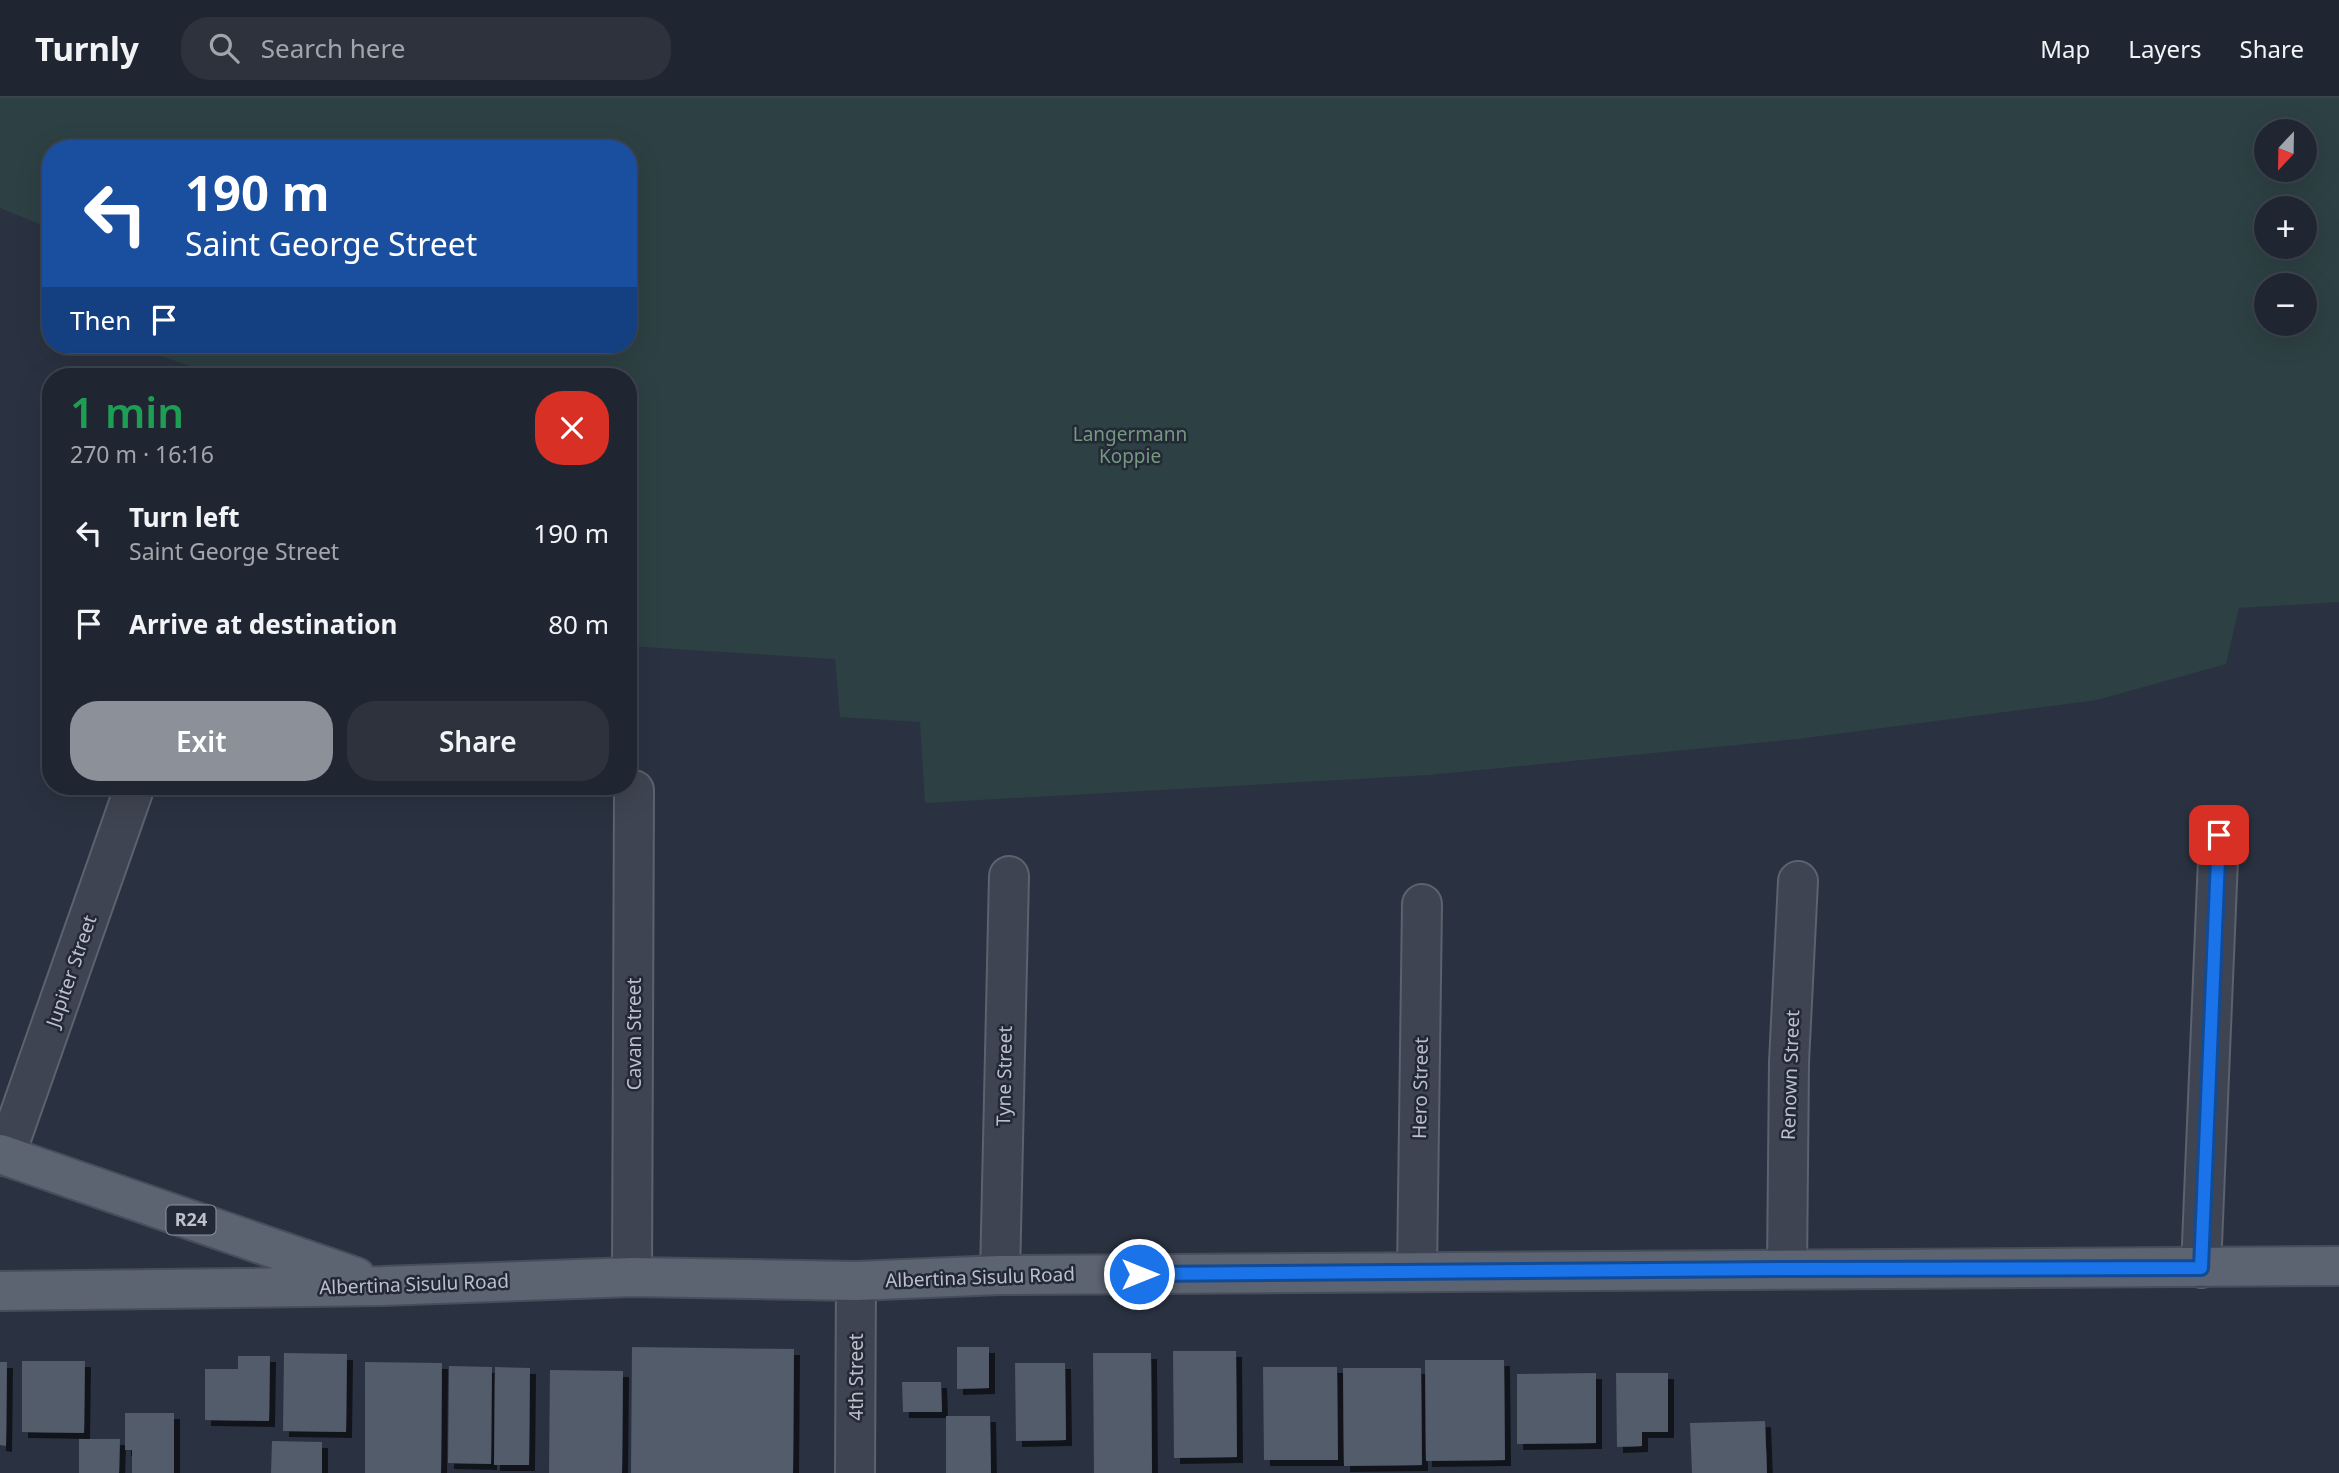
<!DOCTYPE html>
<html lang="en">
<head>
<meta charset="utf-8">
<style>
  :root { --surface:#202631; --page:#2d323d; --text:#f1f3f6; --muted:#a2a5ab; --line:#3d434d; --accent:#8c9099 }
  body { margin:0; font-family:"Noto Sans",sans-serif; background:var(--page); color:var(--text); height:100vh; display:flex; flex-direction:column; font-size:26px; white-space:nowrap }
  * { box-sizing:border-box; margin:0 }
  p { font-size:23px; color:var(--muted) }
  .icon { flex:none; width:38px; height:38px; fill:none; stroke:currentColor; stroke-width:2; stroke-linecap:round; stroke-linejoin:round }
  .map { position:relative; flex:1; overflow:hidden }
  .drawer { position:absolute; left:42px; top:270px; width:595px; height:427px; display:flex; flex-direction:column; background:var(--surface); border-radius:28px; box-shadow:0 7px 28px #0002,0 0 0 2px var(--line) }
  .drawer>* { flex:none }
  .banner { position:absolute; left:42px; top:42px; width:595px; height:214px; border-radius:28px; box-shadow:0 7px 28px #0002,0 0 0 2px var(--line); background:#1a4fa0; color:#fff; overflow:hidden }
  .needle { width:46px; rotate:202deg }
  .tools { position:absolute; left:2254px; top:21px; display:grid; gap:14px }
  .tools a { display:grid; place-items:center; width:63px; height:63px; border-radius:50%; background:var(--surface); box-shadow:0 7px 28px #0002,0 0 0 2px var(--line); font-size:35px }
  .pin { position:absolute; display:grid; place-items:center; width:60px; height:60px; color:#fff; margin:-30px; border-radius:14px; box-shadow:0 4px 10px #0006 }
  .me { position:absolute; width:77px; margin:-38px; rotate:90deg; stroke-linejoin:round; filter:drop-shadow(0 0 5px #0008) }
  .turn { display:flex; align-items:center; gap:24px; height:147px; padding:0 28px; font-size:32px }
  .turn .icon { width:91px; height:91px; stroke-width:2.5 }
  .turn b { display:block; font-size:49px; line-height:60px }
  .then { display:flex; align-items:center; height:66px; padding:0 28px; background:#0003; gap:14px; font-size:26px }
  .round { display:grid; place-items:center; flex:none; width:74px; height:74px; border-radius:28px; background:var(--page) }
  .summary { display:flex; align-items:center; justify-content:space-between; height:119px; padding:0 28px }
  h1 { font-size:42px; font-weight:600; line-height:52px; color:#1e9e55 }
  .cta { display:flex; gap:14px; margin-top:auto; padding:14px 28px }
  .cta a { flex:1; height:80px; border-radius:28px; background:var(--accent); color:#fff; font-size:28px; font-weight:600; line-height:80px; text-align:center }
  .cta a+a { background:var(--page); color:var(--text) }
  ul { padding:0; list-style:none }
  li { display:flex; align-items:center; gap:21px; height:91px; padding:0 28px }
  li div { flex:1 }
  li b { display:block; font-size:26px }
  li em { font-style:normal }
  header { display:flex; align-items:center; gap:42px; box-sizing:border-box; height:98px; padding:0 35px; background:var(--surface); border-bottom:2px solid var(--line) }
  header strong { font-size:33px }
  nav { display:flex; gap:38px; margin-inline-start:auto; font-size:24px }
  .search { width:490px; height:63px; background:var(--page); display:flex; align-items:center; gap:18px; box-sizing:border-box; padding:0 24px; border-radius:28px; color:var(--muted); font-size:26px }
  .map>svg:first-child { display:block }
  .green { fill:#2d4043; fill-rule:evenodd }
  .building { fill:#535b6b; filter:url(#shadow) }
  .lines { fill:none; stroke-linecap:round; stroke-linejoin:round }
  .street-casing { stroke:#5c626e; stroke-width:42 }
  .primary-casing { stroke:#484d5a; stroke-width:42 }
  .street { stroke:#3e4451; stroke-width:38 }
  .primary { stroke:#5c6371; stroke-width:38 }
  .route-casing { stroke:#114b97; stroke-width:18 }
  .route { stroke:#1a73e8; stroke-width:12 }
  .labels { text-anchor:middle; stroke-width:5; stroke-linejoin:round; paint-order:stroke }
  .shield { fill:#232936; stroke:#8d939e; stroke-width:2 }
  .shield-label { font-size:18px; font-weight:bold; fill:#bbc0cb }
  .park-label { font-size:19px; fill:#75997f; stroke:#232936 }
  .street-label { font-size:19px; fill:#bbc0cb; stroke:#232936 }
</style>
</head>
<body>
<header>
<strong>Turnly</strong>
<div class="search"><svg class="icon" aria-label="search" viewBox="0 0 24 24"><circle cx="10" cy="10" r="6"/><path d="M15 15l6 6"/></svg>Search here</div>
<nav><a>Map</a><a>Layers</a><a>Share</a></nav>
</header>
<div class="map">
<svg width="2339" height="1375" viewBox="0 0 2339 1375">
  <defs>
    <filter id="shadow"><feDropShadow dx="6" dy="6" stdDeviation="0" flood-color="#0009"/></filter>
  </defs>
  <rect width="100%" height="100%" fill="#2a3241"/>
  <path class="green" d="M0,0h2339v504l-100,6 -13,56 -129,36 -300,39 -369,36 -503,28 -5,-81 -80,-5 -5,-58 -207,-13v-270h-409l-90,-31h499v-196h-577v124l-9,-48 -42,-17zM2266,33h39v39h-39zM2266,110h39v39h-39zM2266,187h39v39h-39z"/>
  <path class="building" d="M632,1249l162,2 -1,124h-162z
    M957,1249h32v41l-32,1z
    M1173,1253h63l1,106 -63,1z
    M284,1255l63,1 -1,78 -63,-1z
    M1093,1255h58l1,120h-58z
    M238,1258h32l-1,65 -64,-1v-51h33z
    M1425,1262h79l1,100 -79,1z
    M22,1263h63l-1,72 -62,-1z
    M0,1264h7l-1,84 -6,-1z
    M365,1264l77,1 -1,110h-76z
    M1015,1265h50l1,77 -50,1z
    M449,1268l43,1 -1,97 -43,-1z
    M495,1269l35,1 -1,97h-35z
    M1263,1269h74l1,93h-74z
    M1343,1270h78l1,97 -78,1z
    M550,1272l73,1 -1,102h-73z
    M1596,1275v70l-79,1v-70z
    M1616,1275h52v59h-26v14l-25,1z
    M902,1284h39l1,30h-39z
    M125,1315h49v60h-42v-23h-7z
    M946,1318h44l1,57h-45z
    M1765,1323l2,52h-75l-2,-50z
    M79,1341h41l-1,34h-40z
    M272,1343l50,1v31h-51z"/>
  <g class="lines">
    <g class="street-casing">
      <path id="street" d="M5,1058l130,-370
        M2201,1170l18,-433
        M1787,1171l2,-207 9,-181
        M1417,1174l5,-368
        M1000,1177l9,-399
        M632,1179l2,-487
        M855,1375l1,-192"/>
    </g>
    <g class="primary-casing">
      <path id="primary" d="M0,1056l356,123
        M0,1193l382,-5 250,-9 224,4 144,-6 1339,-9"/>
    </g>
    <use href="#street" class="street"/>
    <use href="#primary" class="primary"/>
  </g>
  <g class="lines">
    <g class="route-casing">
      <path id="route" d="M1139,1176l648,-5 414,-1 18,-433"/>
    </g>
    <use href="#route" class="route"/>
  </g>
  <g class="labels">
    <rect class="shield" x="166.5" y="1107.5" width="49" height="29" rx="5"/>
    <g class="shield-label">
      <text x="191" y="1128">R24</text>
    </g>
    <g class="park-label">
      <text x="1130" y="343">Langermann<tspan x="1130" dy="22">Koppie</tspan></text>
    </g>
    <g class="street-label">
      <text transform="translate(71 873) rotate(-71)" y="7">Jupiter Street</text>
      <text transform="translate(634 936) rotate(-90)" y="7">Cavan Street</text>
      <text transform="translate(1790 977) rotate(-88)" y="7">Renown Street</text>
      <text transform="translate(1004 978) rotate(-89)" y="7">Tyne Street</text>
      <text transform="translate(1420 990) rotate(-89)" y="7">Hero Street</text>
      <text transform="translate(980 1179) rotate(-2)" y="7">Albertina Sisulu Road</text>
      <text transform="translate(414 1186) rotate(-2)" y="7">Albertina Sisulu Road</text>
      <text transform="translate(856 1279) rotate(-90)" y="7">4th Street</text>
    </g>
  </g>
</svg>
<div class="tools">
<a><svg class="needle" viewBox="-14 -14 28 28"><path d="M0-13l5 13h-10z" fill="#e53935"/><path d="M0 13l5-13h-10z" fill="#a2a5ab"/></svg></a>
<a>+</a>
<a>−</a>
</div>
<div class="pin" style="left:2219px;top:737px;background:#d93025"><svg class="icon" aria-label="arrive" viewBox="0 0 24 24"><path d="M6 21V4h12l-3 4 3 4H6"/></svg></div>
<svg class="me" style="left:1139px;top:1176px" viewBox="-20 -20 40 40"><circle r="17" fill="#1a73e8" stroke="#fff" stroke-width="3"/><path d="M0-11L8 9 0 5-8 9z" fill="#fff"/></svg>
<div class="banner">
<div class="turn"><svg class="icon" aria-label="left" viewBox="0 0 24 24"><path d="M17 20v-9H6M10 6l-5 5 5 5"/></svg><div><b>190 m</b>Saint George Street</div></div>
<div class="then">Then<svg class="icon" aria-label="arrive" viewBox="0 0 24 24"><path d="M6 21V4h12l-3 4 3 4H6"/></svg></div>
</div>
<section class="drawer">
<div class="summary"><div><h1>1 min</h1><p>270 m · 16:16</p></div><a class="round" style="background:#d93025;color:#fff"><svg class="icon" aria-label="close" viewBox="0 0 24 24"><path d="M6 6l12 12M18 6L6 18"/></svg></a></div>
<ul>
<li><svg class="icon" aria-label="left" viewBox="0 0 24 24"><path d="M17 20v-9H6M10 6l-5 5 5 5"/></svg><div><b>Turn left</b><p>Saint George Street</p></div><em>190 m</em></li>
<li><svg class="icon" aria-label="arrive" viewBox="0 0 24 24"><path d="M6 21V4h12l-3 4 3 4H6"/></svg><div><b>Arrive at destination</b></div><em>80 m</em></li>
</ul>
<div class="cta"><a>Exit</a><a>Share</a></div>
</section>
</div>
</body>
</html>
